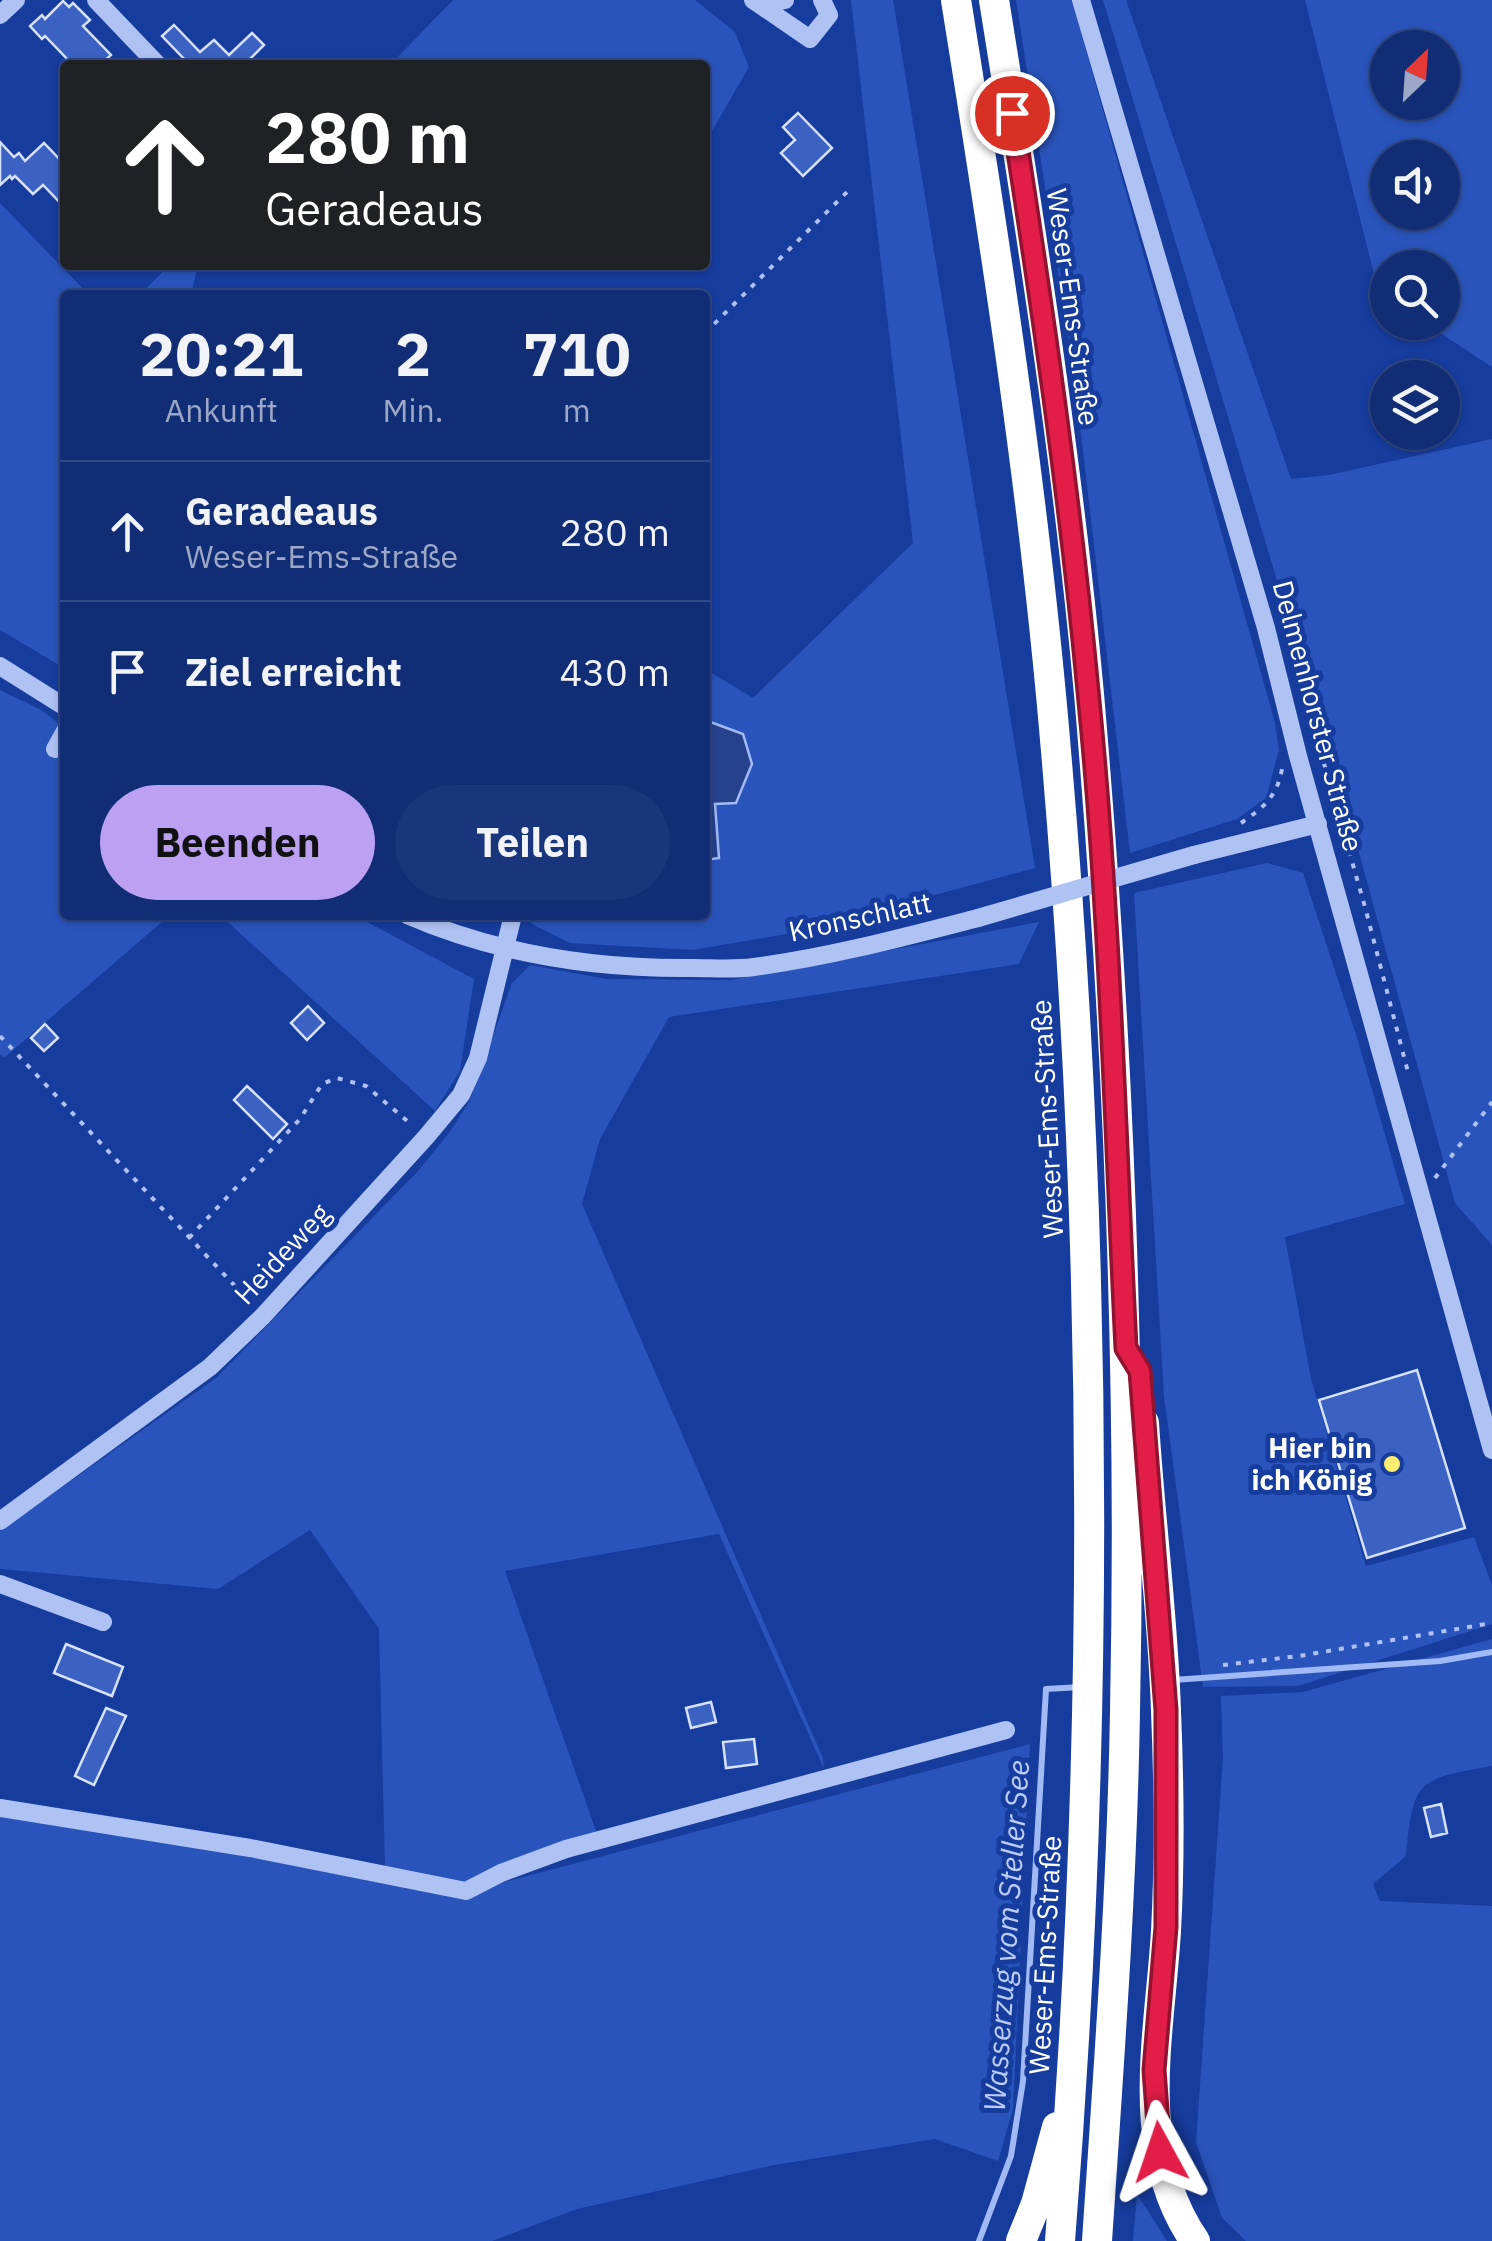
<!DOCTYPE html>
<html lang="de">
<head>
<meta charset="utf-8">
<style>
  :root { --surface:#102d76; --page:#19357b; --text:#f1f3f6; --muted:#9ca8c5; --line:#304988; --accent:#bca0f2 }
  body { margin:0; font-family:"IBM Plex Sans",sans-serif; background:var(--page); color:var(--text); height:100vh; display:flex; flex-direction:column; font-size:38px; white-space:nowrap }
  * { box-sizing:border-box; margin:0 }
  p { font-size:32px; color:var(--muted) }
  .icon { flex:none; width:55px; height:55px; fill:none; stroke:currentColor; stroke-width:2; stroke-linecap:round; stroke-linejoin:round }
  .map { position:relative; flex:1; overflow:hidden }
  .side { position:absolute; left:60px; top:290px; width:650px; height:630px; display:flex; flex-direction:column; background:var(--surface); border-radius:10px; box-shadow:0 2px 8px #0004,0 0 0 2px var(--line) }
  .side>* { flex:none }
  .hud { position:absolute; left:60px; top:60px; width:650px; height:210px; border-radius:10px; box-shadow:0 2px 8px #0004,0 0 0 2px var(--line); background:#202124; color:#fff; overflow:hidden }
  .needle { width:65px; rotate:25deg }
  .fabs { position:absolute; left:1370px; top:30px; display:grid; gap:20px }
  .fabs a { display:grid; place-items:center; width:90px; height:90px; border-radius:50%; background:var(--surface); box-shadow:0 2px 8px #0004,0 0 0 2px var(--line); font-size:50px }
  .pin { position:absolute; display:grid; place-items:center; width:85px; height:85px; color:#fff; margin:-42px; border:5px solid #fff; border-radius:50%; box-shadow:0 2px 10px #0007 }
  .me { position:absolute; width:110px; margin:-55px; rotate:355deg; stroke-linejoin:round; filter:drop-shadow(0 0 8px #0008) }
  .turn { display:flex; align-items:center; gap:35px; height:210px; padding:0 40px; font-size:45px }
  .turn .icon { width:130px; height:130px; stroke-width:2.5 }
  .turn b { display:block; font-size:70px; line-height:85px }
  .eta { display:flex; justify-content:space-evenly; align-items:center; height:170px; text-align:center }
  .eta b { font-size:60px; font-weight:800; line-height:70px }
  .cta { display:flex; gap:20px; margin-top:auto; padding:20px 40px }
  .cta a { flex:1; height:115px; border-radius:60px; background:var(--accent); color:#111; font-size:40px; font-weight:800; line-height:115px; text-align:center }
  .cta a+a { background:var(--page); color:var(--text) }
  ul { padding:0; list-style:none }
  li { display:flex; align-items:center; gap:30px; height:140px; padding:0 40px; border-top:2px solid var(--line) }
  li div { flex:1 }
  li b { display:block; font-size:38px }
  li em { font-style:normal }
  .map>svg:first-child { display:block }
  .green { fill:#2954bb; fill-rule:evenodd }
  .water { fill:#26428d; stroke:#a1baf5; stroke-width:2.5 }
  .lines { fill:none; stroke-linecap:round; stroke-linejoin:round }
  .stream { stroke:#a1baf5; stroke-width:6 }
  .building { fill:#3b62c3; stroke:#d6e1fd; stroke-width:2.5 }
  .path { stroke:#aec2f3; stroke-width:4; stroke-dasharray:5 8; stroke-linecap:butt }
  .minor { stroke:#aec2f3; stroke-width:18 }
  .highway { stroke:#fff; stroke-width:30 }
  .minor-bridge { stroke:#aec2f3; stroke-width:18 }
  .route-casing { stroke:#92132f; stroke-width:25 }
  .route { stroke:#e11d48; stroke-width:18 }
  .poi-dot { fill:#ffed70; stroke:#163c9e; stroke-width:4 }
  .labels { text-anchor:middle; stroke-width:10; stroke-linejoin:round; paint-order:stroke }
  .street-label { font-size:28px; fill:#fff; stroke:#163c9e }
  .poi-label { font-size:28px; font-weight:bold; fill:#fff; stroke:#163c9e; text-anchor:end }
  .water-label { font-size:30px; font-style:italic; fill:#bbcdf9; stroke:#163c9e }
</style>
</head>
<body>
<div class="map">
<svg width="1492" height="2241" viewBox="0 0 1492 2241">
  <rect width="100%" height="100%" fill="#163c9e"/>
  <path class="green" d="M453,0h242l40,32 14,35 -44,76v-78h-315z
    M851,0h42l142,868 -237,64 -105,18 -123,-7 -38,-19 -3,-9h176v-55l14,-3 -4,-53 27,-70 -37,-14v-51l48,29 160,-155z
    M1016,0h56l203,723 4,27 -13,48 -29,21 -107,34 -56,-479z
    M1103,0h23l165,479 38,-4 163,-36v806l-37,-42 -134,-489 -16,-40z
    M1305,0h187v367l-67,-44 17,-1v-54h-54l-1,30 -10,-12zM1388,48h54v54h-54zM1388,158h54v54h-54z
    M0,203l89,92h-24l-1,373 -64,-38z
    M169,265h29l-7,30h-51z
    M0,690l41,20 24,18v187h105l-166,143 -4,-4z
    M1267,863l36,10 55,168 47,163 -120,33 26,142 55,187 108,-29 18,48v39l-194,62 -95,1 -39,-291 -30,-503z
    M220,915h134l120,64 -14,92 -25,40z
    M1039,922l-20,42 -350,53 -69,122 -18,65 241,554 1,11 -105,-235 -214,37 92,263 -132,50 -80,-16 -6,-239 -69,-99 -92,59 -218,-20v-38l216,-153 203,-208 30,-37 20,-31 43,-119 18,-18 76,14 125,1z
    M1492,1639v127c-74,13 -79,13 -86,90l-33,28 7,17 112,5v335h-246l-24,-23 -26,-76 27,-384 -2,-62 82,-4z
    M1030,1744l-17,365 -15,52 -63,-22 -161,26 -197,44 -85,32h-492v-425l235,36 234,48 16,-13z
    M1137,2194l30,47h-34z"/>
  <path class="water" d="M705,720l38,14 9,30 -16,39 -21,1 4,54 -14,2z"/>
  <g class="lines">
    <path class="stream" d="M1173,1680l267,-19 52,-9
      M979,2241l32,-85 12,-75 23,-392 35,-2"/>
  </g>
  <path class="building" d="M63,1l6,6 4,-4 17,17 -7,6 28,29 -11,10h-27l-28,-29 -3,3 -12,-13 12,-11 3,4z
    M174,25l26,27 14,-12 15,15 23,-22 12,12 -20,20h-58l2,-2 -26,-27z
    M798,113l34,35 -29,28 -22,-23 14,-13 -12,-13z
    M0,142l14,15 5,-4 6,8 19,-18 21,22v43l-22,-23 -10,9 -18,-18 -3,3 -2,-3 -10,9z
    M308,1006l16,17 -17,17 -16,-17z
    M45,1024l13,14 -14,13 -13,-13z
    M247,1086l40,38 -14,15 -39,-39z
    M1417,1370l48,158 -98,30 -48,-158z
    M66,1644l57,23 -11,29 -58,-23z
    M711,1702l5,20 -25,6 -5,-20z
    M106,1708l20,8 -32,69 -19,-9z
    M754,1739l3,25 -31,4 -3,-26z
    M1441,1804l6,29 -16,4 -7,-29z"/>
  <g class="lines">
    <path class="path" d="M705,333l142,-141
      M1299,676l66,231 44,169
      M1241,823c22,-15 36,-26 41,-54
      M0,1036l250,266
      M1435,1178l57,-76
      M189,1238l111,-119 22,-35 15,-6 29,8 46,39
      M1223,1665l76,-9 193,-33"/>
    <path class="minor" d="M96,0l62,65
      M753,0l57,39 19,-24 -7,-15
      M1081,0l185,628 32,128 194,694
      M760,5l25,-5
      M0,15l16,-15
      M0,666l65,41
      M55,749l10,-18
      M1194,855l124,-31
      M407,915c90,39 188,54 285,53 20,0 41,2 62,-1 76,-10 150,-30 224,-49
      M0,1521l210,-154 53,-51 163,-179 35,-42 17,-37 35,-143
      M0,1584l103,38
      M0,1808l250,40 216,43 35,-18 65,-24 440,-119"/>
    <path class="highway" d="M956,0c40,249 79,499 100,751 43,496 44,994 4,1490
      M994,0c37,230 74,462 95,694 29,337 43,678 36,1017 -3,177 -16,353 -28,530
      M1144,1423c6,96 19,192 22,288 3,72 4,147 0,220 -6,102 -34,220 29,310
      M1021,2241l15,-37 21,-77"/>
    <path class="minor-bridge" d="M978,918l216,-63"/>
  </g>
  <g class="lines">
    <g class="route-casing">
      <path id="route" d="M1012,113c30,192 58,385 76,578 22,218 27,438 38,657l14,23 26,339v217l-12,143 6,82"/>
    </g>
    <use href="#route" class="route"/>
  </g>
  <circle class="poi-dot" cx="1392" cy="1464" r="10"/>
  <g class="labels">
    <g class="street-label">
      <text transform="translate(1073 307) rotate(82)" y="10">Weser-Ems-Straße</text>
      <text transform="translate(1318 716) rotate(75)" y="10">Delmenhorster Straße</text>
      <text transform="translate(860 917) rotate(-12)" y="10">Kronschlatt</text>
      <text transform="translate(1047 1119) rotate(-93)" y="10">Weser-Ems-Straße</text>
      <text transform="translate(282 1254) rotate(-47)" y="10">Heideweg</text>
      <text transform="translate(1045 1955) rotate(-87)" y="10">Weser-Ems-Straße</text>
    </g>
    <g class="poi-label">
      <text x="1372" y="1458">Hier bin<tspan x="1372" dy="32">ich König</tspan></text>
    </g>
    <g class="water-label">
      <text transform="translate(1007 1936) rotate(-86)" y="10">Wasserzug vom Steller See</text>
    </g>
  </g>
</svg>
<div class="fabs">
<a><svg class="needle" viewBox="-14 -14 28 28"><path d="M0-13l5 13h-10z" fill="#e53935"/><path d="M0 13l5-13h-10z" fill="#9ca8c5"/></svg></a>
<a><svg class="icon" aria-label="sound" viewBox="0 0 24 24"><path d="M4 9h4l5-4v14l-5-4H4zM17 9q2 3 0 6"/></svg></a>
<a><svg class="icon" aria-label="search" viewBox="0 0 24 24"><circle cx="10" cy="10" r="6"/><path d="M15 15l6 6"/></svg></a>
<a><svg class="icon" aria-label="layers" viewBox="0 0 24 24"><path d="M12 4l9 5-9 5-9-5zM3 14l9 5 9-5"/></svg></a>
</div>
<div class="pin" style="left:1012px;top:113px;background:#d93025"><svg class="icon" aria-label="arrive" viewBox="0 0 24 24"><path d="M6 21V4h12l-3 4 3 4H6"/></svg></div>
<svg class="me" style="left:1160px;top:2152px" viewBox="-20 -20 40 40"><path d="M0-17L14 15 0 8-14 15z" fill="#e11d48" stroke="#fff" stroke-width="4"/></svg>
<div class="hud">
<div class="turn"><svg class="icon" aria-label="ahead" viewBox="0 0 24 24"><path d="M12 20V5M6 11l6-6 6 6"/></svg><div><b>280 m</b>Geradeaus</div></div>
</div>
<section class="side">
<div class="eta">
<div><b>20:21</b><p>Ankunft</p></div>
<div><b>2</b><p>Min.</p></div>
<div><b>710</b><p>m</p></div>
</div>
<ul>
<li><svg class="icon" aria-label="ahead" viewBox="0 0 24 24"><path d="M12 20V5M6 11l6-6 6 6"/></svg><div><b>Geradeaus</b><p>Weser-Ems-Straße</p></div><em>280 m</em></li>
<li><svg class="icon" aria-label="arrive" viewBox="0 0 24 24"><path d="M6 21V4h12l-3 4 3 4H6"/></svg><div><b>Ziel erreicht</b></div><em>430 m</em></li>
</ul>
<div class="cta"><a>Beenden</a><a>Teilen</a></div>
</section>
</div>
</body>
</html>
